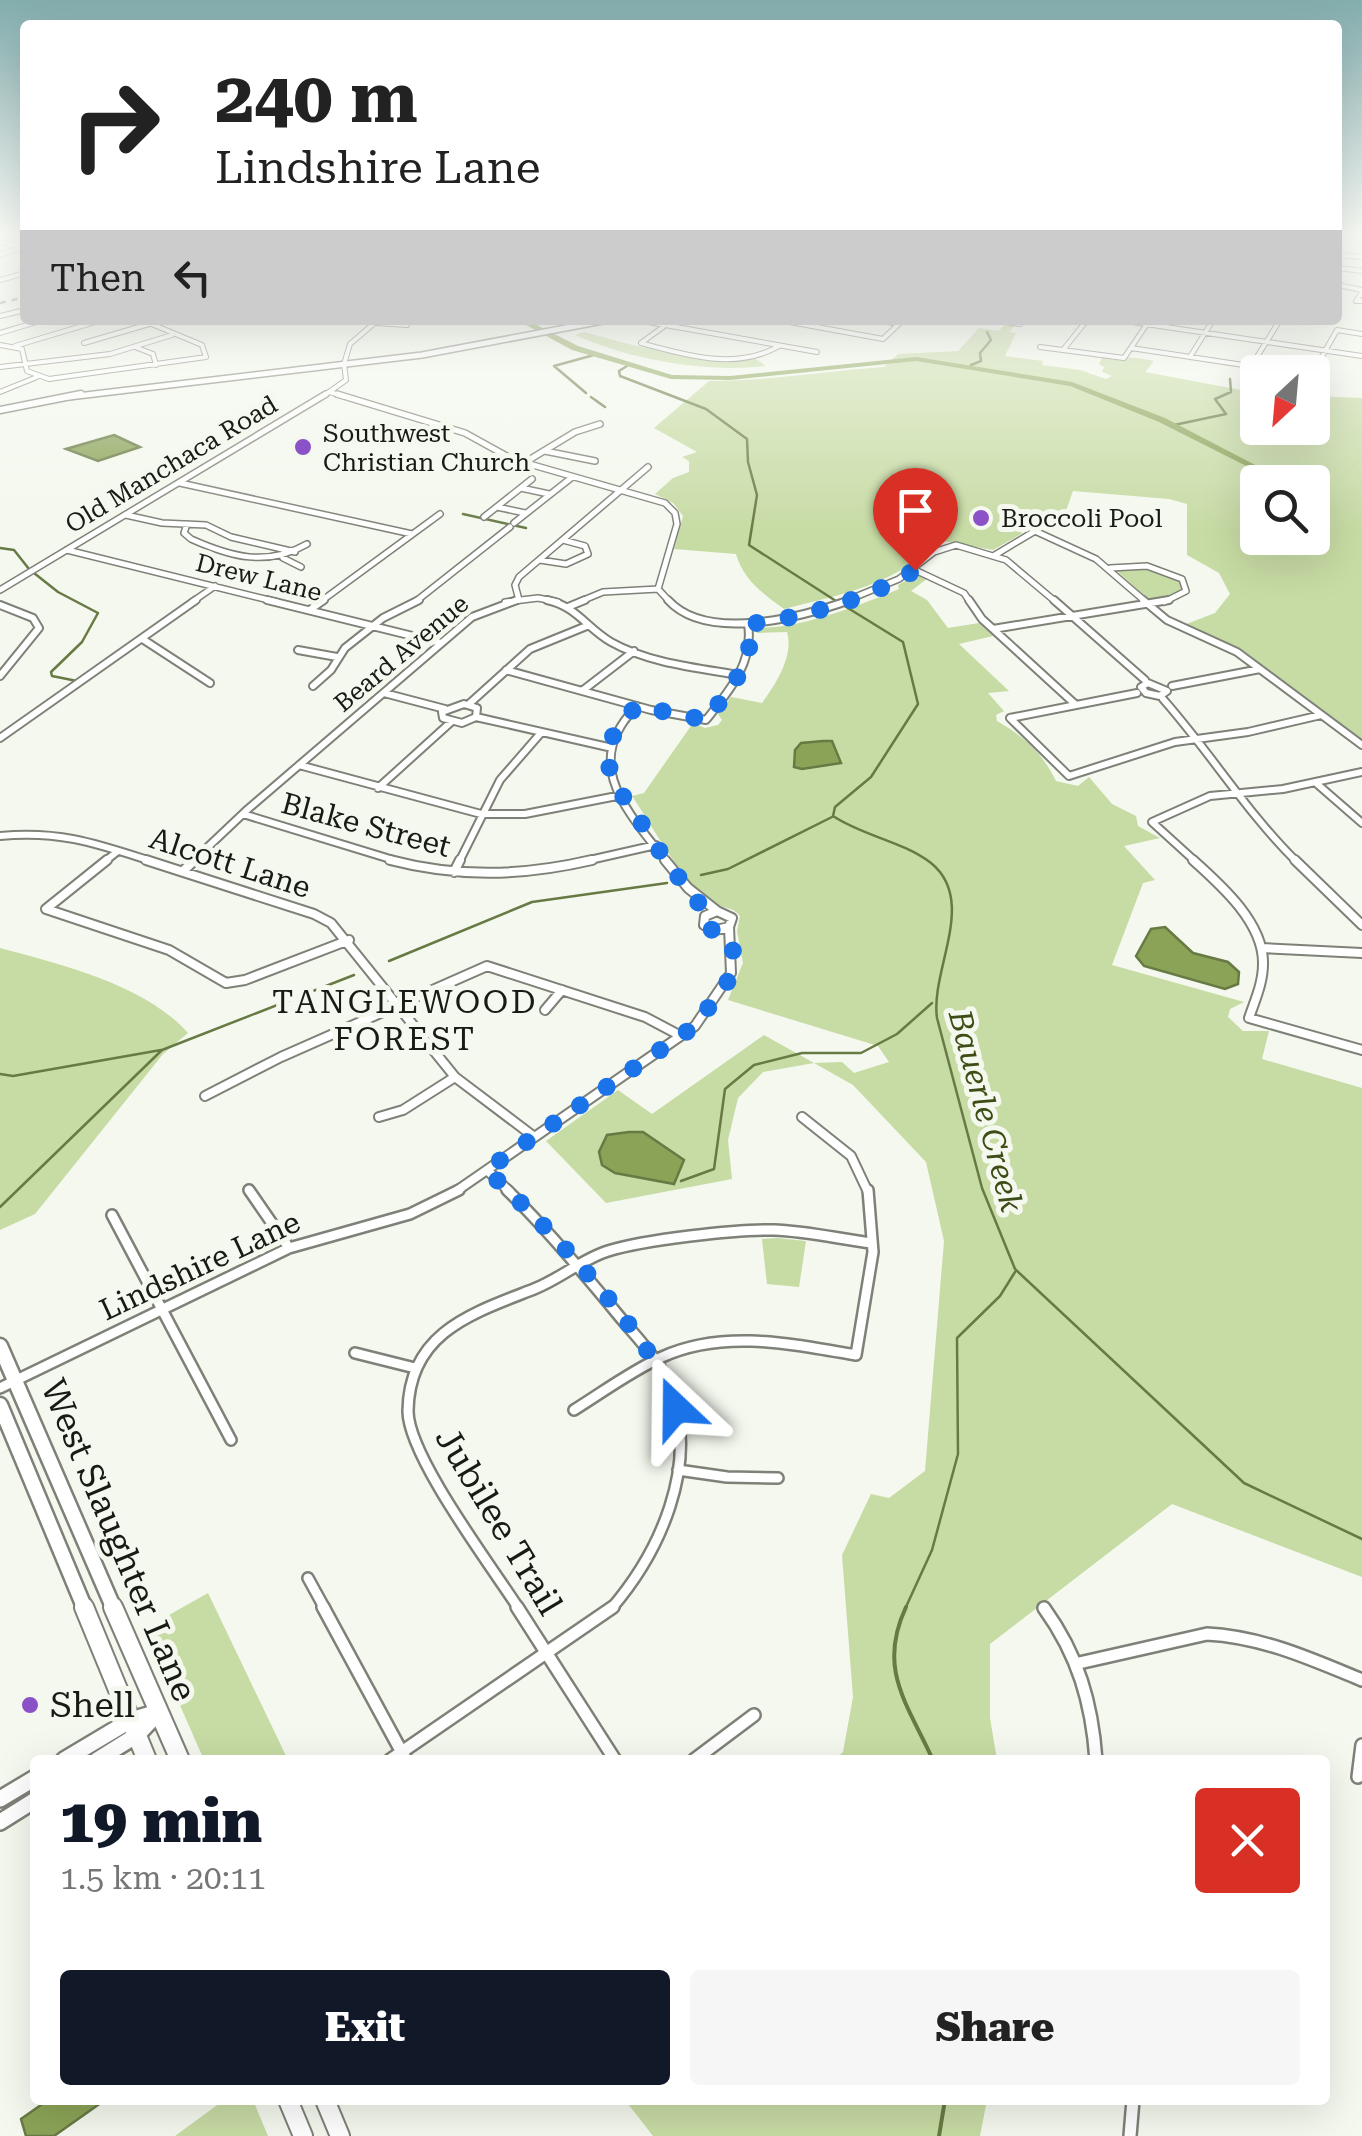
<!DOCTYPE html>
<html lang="en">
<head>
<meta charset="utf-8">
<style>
  :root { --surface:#fff; --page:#f6f6f6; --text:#222; --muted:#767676; --accent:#111827 }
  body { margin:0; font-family:"Roboto Serif",serif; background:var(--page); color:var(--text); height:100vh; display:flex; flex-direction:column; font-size:38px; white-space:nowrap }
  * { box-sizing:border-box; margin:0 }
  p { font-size:32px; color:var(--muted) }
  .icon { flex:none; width:55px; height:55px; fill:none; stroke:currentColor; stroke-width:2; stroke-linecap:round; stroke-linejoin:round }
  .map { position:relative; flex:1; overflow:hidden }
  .side { position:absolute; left:30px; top:1755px; width:1300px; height:350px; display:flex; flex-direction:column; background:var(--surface); border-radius:10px; box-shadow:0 10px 40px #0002 }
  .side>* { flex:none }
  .hud { position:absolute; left:20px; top:20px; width:1322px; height:305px; border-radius:10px; box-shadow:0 10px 40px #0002; background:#fff; color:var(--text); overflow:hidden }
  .needle { width:65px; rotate:206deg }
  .fabs { position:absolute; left:1240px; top:355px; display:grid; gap:20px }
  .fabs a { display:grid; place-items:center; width:90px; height:90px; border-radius:10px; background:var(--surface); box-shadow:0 10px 40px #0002; font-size:50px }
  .pin { position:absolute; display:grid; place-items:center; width:85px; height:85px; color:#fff; margin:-102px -42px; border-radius:50% 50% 50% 0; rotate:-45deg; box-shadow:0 0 10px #0007 }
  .pin .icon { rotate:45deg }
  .me { position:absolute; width:110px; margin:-55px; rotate:337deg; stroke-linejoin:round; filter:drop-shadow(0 0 8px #0008) }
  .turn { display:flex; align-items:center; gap:35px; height:210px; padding:0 30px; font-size:45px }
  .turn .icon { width:130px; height:130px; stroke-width:2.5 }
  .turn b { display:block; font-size:70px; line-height:85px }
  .then { display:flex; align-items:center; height:95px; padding:0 30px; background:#0003; gap:20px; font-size:38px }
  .round { display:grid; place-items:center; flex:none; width:105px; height:105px; border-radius:10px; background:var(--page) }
  .head { display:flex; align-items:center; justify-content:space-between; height:170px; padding:0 30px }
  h1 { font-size:60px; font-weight:800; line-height:75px; color:var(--accent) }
  .action { display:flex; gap:20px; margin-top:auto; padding:20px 30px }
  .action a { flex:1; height:115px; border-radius:10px; background:var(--accent); color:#fff; font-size:40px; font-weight:800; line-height:115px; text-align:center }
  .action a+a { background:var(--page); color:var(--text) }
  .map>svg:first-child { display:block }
  .green { fill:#c7dba4; fill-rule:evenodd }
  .water { fill:#8ba357; stroke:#687a44; stroke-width:2.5 }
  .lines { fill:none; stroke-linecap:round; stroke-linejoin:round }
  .stream-far1 { stroke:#687a44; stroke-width:2.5 }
  .stream { stroke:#687a44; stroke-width:4 }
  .river { fill:#8ba357; fill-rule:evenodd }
  .minor-far5-casing { stroke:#7e8178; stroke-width:6 }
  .minor-far4-casing { stroke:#7e8178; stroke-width:8 }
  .minor-far3-casing { stroke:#7e8178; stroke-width:10 }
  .minor-far2-casing { stroke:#7e8178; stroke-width:12 }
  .minor-far1-casing { stroke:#7e8178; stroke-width:14 }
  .minor-casing { stroke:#7e8178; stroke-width:16 }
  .tertiary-far1-casing { stroke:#7e8178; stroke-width:6 }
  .tertiary-casing { stroke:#7e8178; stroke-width:8 }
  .secondary-far2-casing { stroke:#7e8178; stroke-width:8 }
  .secondary-far1-casing { stroke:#7e8178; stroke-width:9 }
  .secondary-casing { stroke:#7e8178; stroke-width:20 }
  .primary-far1-casing { stroke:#7e8178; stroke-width:19 }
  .primary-casing { stroke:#7e8178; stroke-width:22 }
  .minor-far5 { stroke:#fff; stroke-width:4 }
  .minor-far4 { stroke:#fff; stroke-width:5 }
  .minor-far3 { stroke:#fff; stroke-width:6 }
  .minor-far2 { stroke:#fff; stroke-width:8 }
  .minor-far1 { stroke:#fff; stroke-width:9 }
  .minor { stroke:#fff; stroke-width:11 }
  .tertiary-far1 { stroke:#fff; stroke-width:4 }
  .tertiary { stroke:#fff; stroke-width:5 }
  .secondary-far2 { stroke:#fff; stroke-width:5 }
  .secondary-far1 { stroke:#fff; stroke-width:6 }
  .secondary { stroke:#fff; stroke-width:15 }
  .primary-far1 { stroke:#fff; stroke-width:14 }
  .primary { stroke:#fff; stroke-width:18 }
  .rail { stroke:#82857e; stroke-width:2.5; stroke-dasharray:6 6; stroke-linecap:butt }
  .route { stroke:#1a73e8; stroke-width:18; stroke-dasharray:0 32.4 }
  .poi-dot { fill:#8b51c7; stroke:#f4f8ee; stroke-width:4 }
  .labels { text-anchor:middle; stroke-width:10; stroke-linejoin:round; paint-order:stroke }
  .far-poi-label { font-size:25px; fill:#181a16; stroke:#f4f8ee; text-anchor:start }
  .far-street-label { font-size:25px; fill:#181a16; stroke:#f4f8ee }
  .street-label { font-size:30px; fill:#181a16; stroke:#f4f8ee }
  .neighbourhood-label { font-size:32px; letter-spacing:2.5px; fill:#181a16; stroke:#f4f8ee }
  .water-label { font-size:32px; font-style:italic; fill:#3d4d15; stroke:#f4f8ee }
  .near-street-label { font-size:35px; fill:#181a16; stroke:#f4f8ee }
  .near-poi-label { font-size:35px; fill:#181a16; stroke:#f4f8ee; text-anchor:start }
</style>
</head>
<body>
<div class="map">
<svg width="1362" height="2136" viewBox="0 0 1362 2136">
  <rect width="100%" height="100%" fill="#f4f8ee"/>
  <path class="green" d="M1005,324l9,2 -5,6 7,1 -11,23 38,5 -1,4 38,5 26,9 6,-3 -10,-4 2,-5 -5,-3 4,-8c21,3 31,0 51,5l-9,11 112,21 1,35h54l1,-32 49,2v341l-117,-87 -61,-27 31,-12 15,-19 -11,-21 -32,-18v-51l-18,-5 -96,-8 -11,31 -12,8 -12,-5 -14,1 -3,8 -28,16 -55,-10c-41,45 -96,54 -154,69 -21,-15 -41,-30 -48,-55l-62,-5 9,-33 -10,-13 -18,-9 18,-16 16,-6v-11l-7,-4 15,-5 -43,-24 55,-47c59,0 116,-10 175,-14l14,-13 60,-3 21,-23 20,3zM1258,482h54v56h-54z
    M584,332l52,14 82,14 38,-1 10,7c-63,7 -134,-6 -191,-31z
    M1140,566l38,12 6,11 -4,6 -30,6 -33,-30z
    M917,575l11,3 -17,13 16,9 21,28 31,-5 14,13 -34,8 50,47 -21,2 16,18 -8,4 1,6c29,17 45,32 59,60l22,5 11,-9 23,27 24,12 2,10 22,12 -36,8 31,34 -12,3 -31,82 132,37 -14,7 -2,8 15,14h26l-7,28 100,29v489l-190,-73 -182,140v74l7,42h-163l9,-8 10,-55 -11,-142 29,-61 18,4 36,-27 19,-230 -18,-79 -73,-77 -39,-22 -51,9 -25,26 -10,42 4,39 -126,24 -60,-62 72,-51 34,24 112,-79 50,28 28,-1 12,11 35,-11 -11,-16 -150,-46 15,-37 -6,-32 3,-15c-8,-10 -17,-7 -27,-13 -31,-19 -60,-77 -81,-107l12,-3 49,-70 12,5 13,-3 4,-5 -4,-6 13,-17 31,6c14,-19 32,-47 25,-71l-30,1 -1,-6c35,5 108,-23 143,-38l-1,-4z
    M0,948c60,16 146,37 188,85l-25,21 -128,160 -35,16z
    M777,1238l29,3 -7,46 -32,-3 -5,-45z
    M208,1593l80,167h-84l-58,-132z
    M224,2100h29l15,36h-93z
    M625,2100h362l-7,36h-327z"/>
  <path class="water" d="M114,435l26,12 -42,14 -32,-12z
    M823,741h9l9,22 -39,6 -8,-2 1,-17 6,-7z
    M1165,927l28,26 35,9 11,10 -1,12 -13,5 -81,-23 -8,-10 15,-27z
    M629,1132h14l41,28 -10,24 -59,-11 -13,-8 -3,-13 8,-17z
    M48,2100h57l-51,36h-28l-5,-17z"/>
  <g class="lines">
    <path class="stream-far1" d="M971,365l10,-4 -1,-8 11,-13 -4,-8
      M627,366l-8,5 1,5 86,33 41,30 1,23 9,33 -8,50 87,56
      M586,393l-32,-27 40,-11
      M591,397l14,10
      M1174,425l52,-11 -11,-15 16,-7 -1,-13
      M463,514l63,14
      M0,548l14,2 15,19
      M34,573l24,19 40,21 -16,29 -31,30 1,4 25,5
      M843,605l60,37 15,62 -47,73 -36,30 -2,9c30,20 69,25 98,47 47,38 -1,107 6,155l45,170 33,81 229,214 118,56
      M701,875l27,-6 104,-52
      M389,961l143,-59 135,-19
      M0,1074l13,2 148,-26
      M681,1181l33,-12 11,-80 29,-24 48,-12h59l36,-19 35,-31
      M0,1207l162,-157 192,-75
      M905,1609l27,-59 26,-96 -1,-116 43,-42 15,-24"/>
    <path class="stream" d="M906,1607c-29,62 1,96 27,153
      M939,2136l6,-36"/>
    <path class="river" d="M517,320h10l51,26 94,29 58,1 186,-19 156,25 93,36 123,64h-10l-119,-60 -89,-36 -154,-25 -186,19 -59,-1 -99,-29z"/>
    <g class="minor-far5-casing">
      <path id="minor-far5" d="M1342,233l20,6
        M0,240l19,-7
        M0,242l25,5
        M0,255l19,-7
        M1338,255l24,2
        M1338,268l24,3
        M0,280l25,-7
        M1338,285l24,5
        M1362,293l-6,8h6
        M0,316l25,-6
        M637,320l180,32
        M779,320l104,19 20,-19
        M876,320l23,4
        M991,320l29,4 4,-4
        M1119,320l243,36
        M376,323l31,2
        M663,327l-22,16c45,12 95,28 138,3
        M0,333l43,-13
        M84,343l65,-19
        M0,345l22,4 5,22 22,8 157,-22 -4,-12 -60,-25
        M15,346l87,-26
        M135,347l18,7 3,11
        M1040,347l84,11 23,-34
        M1131,348l119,18
        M1063,350l24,-30
        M1190,357l23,-37
        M344,364l6,-20 28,-24
        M0,367l110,-13 62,-19
        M1312,374l25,-44 25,4
        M1258,378l-13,-2 35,-56
        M0,392l37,-15
        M330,392l15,5"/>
    </g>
    <g class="minor-far4-casing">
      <path id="minor-far4" d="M337,394l128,39 47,26 153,44 10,10 2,11 -19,65 12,13
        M545,451l50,10
        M524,463l51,-31 25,-8
        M180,483l232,51
        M521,488l28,6
        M497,507l28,6
        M126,515l36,8 44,2 25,12 64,15
        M484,517l48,-38
        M514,523l57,-45
        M187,524l-3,9 7,6c40,18 76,28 116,5
        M67,550l210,52
        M995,555l40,-24 61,28 50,43
        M283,558l18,9
        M540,560l26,4 22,-10 -3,-8 -22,-6
        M1110,568l37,-2 35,13 4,12 -22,11
        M915,570l49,23 6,9
        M519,600l-4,-15 4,-8 129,-110
        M192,602l23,-16
        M320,602l120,-88
        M415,602l95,-75
        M505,602l33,-4 20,4
        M579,602l24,-10 55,-3
        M843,602l56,-23 35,-27 22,-7 50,15 50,42"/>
    </g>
    <g class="minor-far3-casing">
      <path id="minor-far3" d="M267,600l174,43
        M547,600c29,6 40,28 64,42 37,21 87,26 128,33
        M668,600c39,43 134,17 182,0
        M969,600l13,19 94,86
        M1054,600l91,80
        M1143,600l24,20 70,32 125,93
        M0,605l33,13 6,10 -39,48
        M568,607l17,-7
        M311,609l13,-9
        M993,629l176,-29
        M144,640l66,43
        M298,650l39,7
        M506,670l145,40 55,10c23,-29 48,-57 42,-96
        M1148,683l19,8 -7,5 -14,-3 -5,-6z
        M313,686l18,-16 14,-22 38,-30 36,-18
        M1172,686l88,-17
        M582,691l52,-40
        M384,693l61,16
        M1163,699c47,53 84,114 134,163
        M464,704l13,4 -1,9 -14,6 -19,-5 -1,-6z
        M469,704l61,-55 59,-24
        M637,706c-57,57 -10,105 30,156
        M476,717l132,30
        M1010,718l59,58 106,-34 73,-10 73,-17
        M1010,718l127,-25
        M0,738l196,-138
        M299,765l182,49h44l97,-19
        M1316,783l46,40
        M378,788l73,-66
        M243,814l157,48
        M0,836c60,-6 98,8 154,26
        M104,862l14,-11
        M192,862l56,-53 224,-192 45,-17
        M459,862l41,-82 40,-46
        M581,862l75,-17
        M1196,862l-44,-40 58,-26 73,-7 79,-17"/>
    </g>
    <g class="minor-far2-casing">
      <path id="minor-far2" d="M107,860l-61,49 123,41 57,33 19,-3 104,-40
        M146,860l168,54 17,9 124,154 78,59
        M390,860c69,18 133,16 202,0
        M665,860l23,28 29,23
        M1193,860c28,25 71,63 70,104 0,19 -8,36 -14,54l113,32
        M1295,860l67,65
        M183,871l12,-11
        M454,872l6,-12
        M717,911l15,7 -3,9 -13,3 -12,-5 1,-9z
        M1262,948l100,5
        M545,1010l17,-20
        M205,1096l76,-39 206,-91 158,51 36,19
        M379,1117l24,-7 52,-33
        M802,1117l49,39 17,36
        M487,1170l23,22
        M455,1192l240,-166 36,-53 -2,-46"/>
    </g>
    <g class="minor-far1-casing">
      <path id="minor-far1" d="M249,1190l40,58
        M507,1190c40,39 76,82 112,126 19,23 42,45 52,74 28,76 -11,162 -60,219
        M112,1215l119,225
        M355,1353l60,15
        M0,1388l289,-140 121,-34 49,-24
        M574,1410c29,-18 57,-39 88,-53 61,-28 130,-13 194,-2l17,-103 -5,-62
        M678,1470l49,7 51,1
        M308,1578l17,31
        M519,1609c-27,-42 -111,-153 -111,-198 1,-79 65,-98 126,-122 26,-10 48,-30 74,-38 35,-11 128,-22 166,-21 32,1 66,9 98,13"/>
    </g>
    <g class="minor-casing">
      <path id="minor" d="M323,1607l83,153
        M517,1607l98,153
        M1044,1608c34,47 48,95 52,152
        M1079,1663l128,-29c56,3 104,25 155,46
        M390,1760l223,-153
        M694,1760l60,-45
        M1358,1777l4,-32
        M1130,2136l3,-36"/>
    </g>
    <g class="tertiary-far1-casing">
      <path id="tertiary-far1" d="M322,397l24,-17 -2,-16"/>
    </g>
    <g class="tertiary-casing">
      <path id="tertiary" d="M0,590l326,-196"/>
    </g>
    <g class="secondary-far2-casing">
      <path id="secondary-far2" d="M69,397l353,-42 186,-35"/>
    </g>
    <g class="secondary-far1-casing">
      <path id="secondary-far1" d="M0,410l81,-16"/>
    </g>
    <g class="secondary-casing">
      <path id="secondary" d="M64,1760l67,-40 27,-8
        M97,1760l40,-25 19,-20
        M0,1799l35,-21
        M0,1822l35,-22"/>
    </g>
    <g class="primary-far1-casing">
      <path id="primary-far1" d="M0,1346l114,263
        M0,1405l85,204"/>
    </g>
    <g class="primary-casing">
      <path id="primary" d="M84,1607l63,153
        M113,1607l67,153
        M288,2100l15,36
        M325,2100l15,36"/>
    </g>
    <use href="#minor-far5" class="minor-far5"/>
    <use href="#minor-far4" class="minor-far4"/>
    <use href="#minor-far3" class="minor-far3"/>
    <use href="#minor-far2" class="minor-far2"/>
    <use href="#minor-far1" class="minor-far1"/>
    <use href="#minor" class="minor"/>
    <use href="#tertiary-far1" class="tertiary-far1"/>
    <use href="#tertiary" class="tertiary"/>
    <use href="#secondary-far2" class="secondary-far2"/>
    <use href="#secondary-far1" class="secondary-far1"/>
    <use href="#secondary" class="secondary"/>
    <use href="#primary-far1" class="primary-far1"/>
    <use href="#primary" class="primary"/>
    <path class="rail" d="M0,303l25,-6"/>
  </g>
  <linearGradient id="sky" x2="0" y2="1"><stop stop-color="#83adae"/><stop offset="0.44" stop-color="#fafcf7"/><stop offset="1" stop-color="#fafcf7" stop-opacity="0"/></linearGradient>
  <rect width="1362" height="532" fill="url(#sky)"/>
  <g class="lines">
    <path class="route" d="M676,1408c-18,-67 -135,-189 -190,-238l209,-144 33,-45 6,-20 -2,-19 -28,-17c-1,-22 -10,-29 -24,-46 -15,-18 -27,-39 -40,-58 -33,-47 -50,-70 -3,-115l69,14c21,-28 52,-60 42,-96 54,-6 121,-25 167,-54"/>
  </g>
  <g class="poi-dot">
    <circle cx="303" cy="447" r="10"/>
    <circle cx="981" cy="518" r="10"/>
    <circle cx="30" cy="1705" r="10"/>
  </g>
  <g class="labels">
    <g class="far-poi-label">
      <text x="323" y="442">Southwest<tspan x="323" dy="29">Christian Church</tspan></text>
      <text x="1001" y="527">Broccoli Pool</text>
    </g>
    <g class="far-street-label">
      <text transform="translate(171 464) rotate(-31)" y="9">Old Manchaca Road</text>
      <text transform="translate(259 577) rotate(14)" y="9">Drew Lane</text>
      <text transform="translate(401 653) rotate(-40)" y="9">Beard Avenue</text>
    </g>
    <g class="street-label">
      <text transform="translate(366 825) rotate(15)" y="10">Blake Street</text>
      <text transform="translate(230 863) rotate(18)" y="10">Alcott Lane</text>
      <text transform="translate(200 1266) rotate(-25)" y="10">Lindshire Lane</text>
    </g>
    <g class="neighbourhood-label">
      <text x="405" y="1013">TANGLEWOOD<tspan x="405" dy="37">FOREST</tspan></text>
    </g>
    <g class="water-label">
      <text transform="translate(986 1111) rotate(75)" y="11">Bauerle Creek</text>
    </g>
    <g class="near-street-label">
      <text transform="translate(499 1521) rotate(59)" y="12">Jubilee Trail</text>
      <text transform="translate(119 1540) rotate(67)" y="12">West Slaughter Lane</text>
    </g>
    <g class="near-poi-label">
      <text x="50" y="1717">Shell</text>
    </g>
  </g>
</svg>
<div class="fabs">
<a><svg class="needle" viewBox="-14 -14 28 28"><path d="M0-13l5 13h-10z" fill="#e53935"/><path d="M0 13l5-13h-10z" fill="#767676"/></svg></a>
<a><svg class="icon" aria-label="search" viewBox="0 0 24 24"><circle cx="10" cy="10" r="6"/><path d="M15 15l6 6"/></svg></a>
</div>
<div class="pin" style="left:915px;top:570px;background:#d93025"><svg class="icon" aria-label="arrive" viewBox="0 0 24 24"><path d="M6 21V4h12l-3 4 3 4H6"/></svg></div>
<svg class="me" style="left:676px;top:1408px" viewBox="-20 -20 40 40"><path d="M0-17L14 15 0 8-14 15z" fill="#1a73e8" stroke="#fff" stroke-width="4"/></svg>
<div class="hud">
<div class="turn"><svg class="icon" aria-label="right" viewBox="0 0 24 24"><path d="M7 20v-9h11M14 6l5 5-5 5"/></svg><div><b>240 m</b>Lindshire Lane</div></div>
<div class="then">Then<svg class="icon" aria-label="left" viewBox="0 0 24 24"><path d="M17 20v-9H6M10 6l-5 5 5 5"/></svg></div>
</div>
<section class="side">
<div class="head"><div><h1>19 min</h1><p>1.5 km · 20:11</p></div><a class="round" style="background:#d93025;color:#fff"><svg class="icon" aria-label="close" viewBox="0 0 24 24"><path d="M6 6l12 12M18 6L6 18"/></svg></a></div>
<div class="action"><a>Exit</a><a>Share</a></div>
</section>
</div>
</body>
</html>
